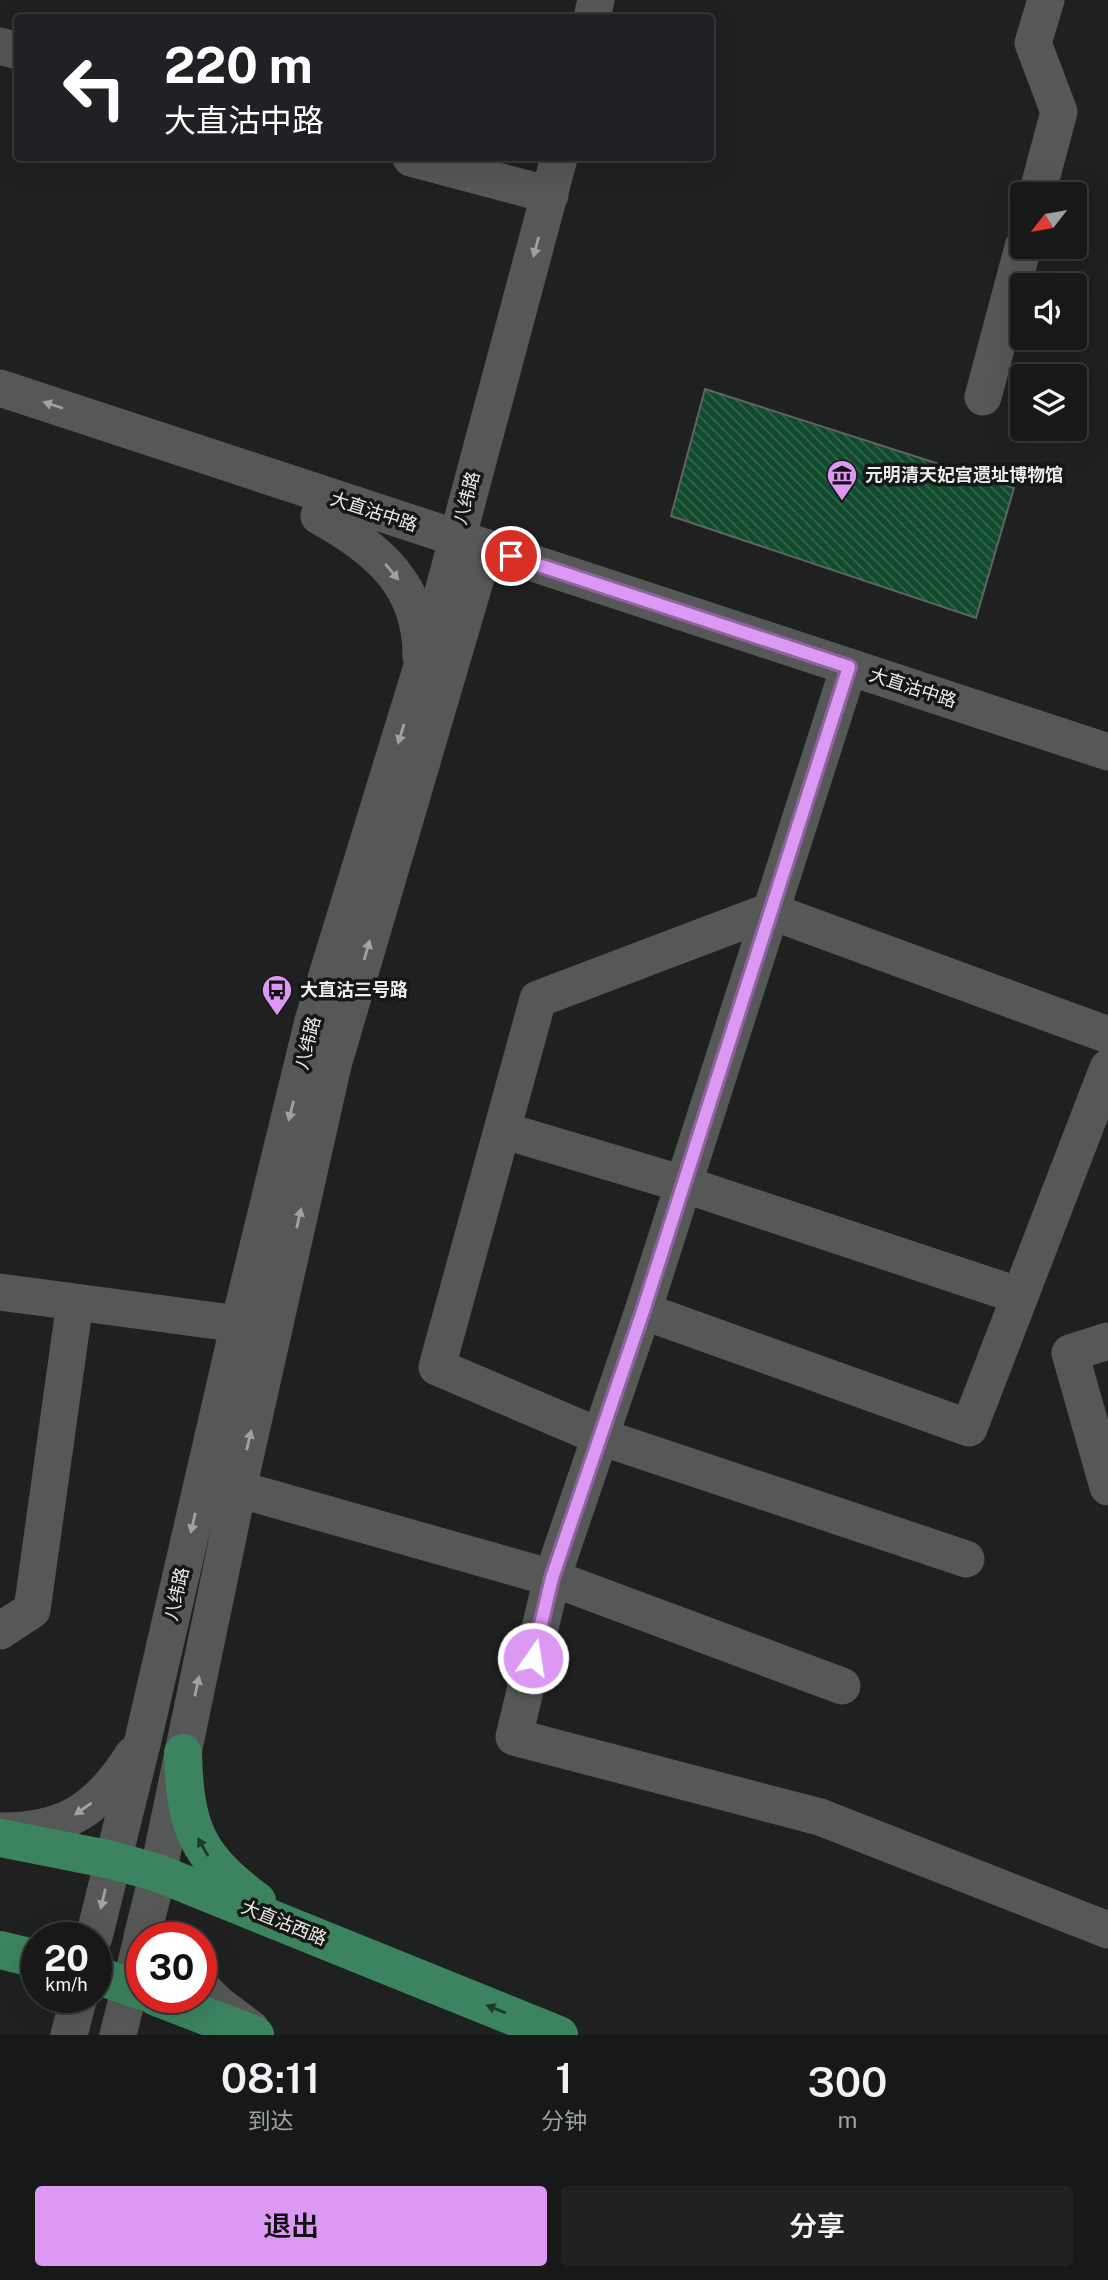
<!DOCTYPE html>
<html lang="zh">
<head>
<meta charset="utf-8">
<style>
  :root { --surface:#171918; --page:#202221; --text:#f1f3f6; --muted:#9ea0a2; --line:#363837; --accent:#dc99f4 }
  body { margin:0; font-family:"Public Sans","Noto Sans SC",sans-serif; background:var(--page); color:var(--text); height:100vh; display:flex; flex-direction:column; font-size:26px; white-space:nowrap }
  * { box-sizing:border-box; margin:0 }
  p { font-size:23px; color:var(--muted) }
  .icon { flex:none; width:38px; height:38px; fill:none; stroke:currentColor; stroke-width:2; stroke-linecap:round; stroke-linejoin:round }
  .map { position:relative; height:2035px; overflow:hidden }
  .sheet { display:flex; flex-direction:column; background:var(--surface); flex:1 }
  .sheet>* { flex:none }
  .banner { position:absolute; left:14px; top:14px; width:700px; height:147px; border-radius:7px; box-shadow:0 7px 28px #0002,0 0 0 2px var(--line); background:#202124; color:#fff; overflow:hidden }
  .needle { width:46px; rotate:239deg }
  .tools { position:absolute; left:1010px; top:182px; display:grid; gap:14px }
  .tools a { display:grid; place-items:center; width:77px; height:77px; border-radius:7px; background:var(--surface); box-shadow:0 7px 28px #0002,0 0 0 2px var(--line); font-size:35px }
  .speed { position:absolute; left:21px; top:1922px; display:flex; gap:14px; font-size:35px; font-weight:700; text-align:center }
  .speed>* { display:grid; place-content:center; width:91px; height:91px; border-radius:50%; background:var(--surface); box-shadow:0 7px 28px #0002,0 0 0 2px var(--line); line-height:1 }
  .speed small { font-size:18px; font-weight:400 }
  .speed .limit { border:10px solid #d22; background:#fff; color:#111 }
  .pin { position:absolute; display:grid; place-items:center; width:60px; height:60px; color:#fff; margin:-30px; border:4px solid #fff; border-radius:50%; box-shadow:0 2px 7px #0007 }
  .me { position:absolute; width:77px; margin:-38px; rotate:13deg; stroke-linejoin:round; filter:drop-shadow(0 0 5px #0008) }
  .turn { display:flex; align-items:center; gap:24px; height:147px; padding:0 35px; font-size:32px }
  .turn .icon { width:91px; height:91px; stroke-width:2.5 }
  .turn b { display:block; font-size:49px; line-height:60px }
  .eta { display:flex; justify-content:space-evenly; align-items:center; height:119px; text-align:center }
  .eta b { font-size:42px; font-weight:600; line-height:49px }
  .button { display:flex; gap:14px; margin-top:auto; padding:14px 35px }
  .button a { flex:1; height:80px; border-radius:7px; background:var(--accent); color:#111; font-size:28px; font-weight:600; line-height:80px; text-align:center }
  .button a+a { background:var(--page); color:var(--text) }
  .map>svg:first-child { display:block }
  .building { fill:url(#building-back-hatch); stroke:#606361; stroke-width:2 }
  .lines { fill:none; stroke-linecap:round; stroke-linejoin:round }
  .minor { stroke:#555856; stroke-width:37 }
  .major { stroke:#3c8460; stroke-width:38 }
  .oneway { fill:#a0a2a1 }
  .oneway2 { fill:#21382c }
  .route-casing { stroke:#8f639f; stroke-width:18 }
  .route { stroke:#dc99f4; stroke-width:12 }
  .labels { text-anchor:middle; stroke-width:7; stroke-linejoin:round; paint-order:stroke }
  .poi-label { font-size:18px; font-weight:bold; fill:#ecedec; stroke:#161816; text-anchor:start }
  .street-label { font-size:18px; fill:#ecedec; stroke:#161816 }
</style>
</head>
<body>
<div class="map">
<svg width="1108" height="2035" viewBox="0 0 1108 2035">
  <defs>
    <pattern id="building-back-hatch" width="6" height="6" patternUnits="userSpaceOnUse" patternTransform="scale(1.75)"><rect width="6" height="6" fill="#114b2e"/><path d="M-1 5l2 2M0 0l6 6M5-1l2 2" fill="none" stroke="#34654c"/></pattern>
  </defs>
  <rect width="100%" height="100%" fill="#1f2120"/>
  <path class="building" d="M705,389l309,99 -38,130 -305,-102z"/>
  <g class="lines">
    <path class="minor" d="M592,18l4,-18
      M0,46l18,5
      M411,158l139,37
      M1037,194l22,-82 -26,-69 13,-43
      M0,388l1108,364
      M983,397l40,-150
      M319,516c58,32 103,69 102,141
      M1108,1068l-139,360 -326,-117 -91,267 -38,159 306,80 288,113
      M502,1130l181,54 337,112
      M0,1292l75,10
      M643,1311l206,-644
      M1108,1341l-38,12 38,134
      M238,1489l314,89 290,108
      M966,1559l-365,-122 -164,-70 101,-368 232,-88 338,124
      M0,1631l32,-21 43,-308 164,22
      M0,1831c65,0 98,-21 133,-76
      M94,1937l49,-197 96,-416 74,-303 118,-384 128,-479
      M142,1937l16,-64 80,-384 95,-424 152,-518
      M201,1987l17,17 33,25
      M69,2035l10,-38
      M118,2035l24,-96"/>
    <path class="major" d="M183,1753c2,74 13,103 74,148
      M0,1838l112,22 46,13 401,162
      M0,1950l37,9
      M96,1975l46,16
      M156,1997l99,38"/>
  </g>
  <defs><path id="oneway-solid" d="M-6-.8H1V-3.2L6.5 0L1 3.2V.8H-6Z" transform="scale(1.75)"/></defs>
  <g class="oneway">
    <use href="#oneway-solid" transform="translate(536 247) rotate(105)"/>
    <use href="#oneway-solid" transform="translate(53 405) rotate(-162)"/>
    <use href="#oneway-solid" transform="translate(392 572) rotate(50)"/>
    <use href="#oneway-solid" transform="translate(401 734) rotate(107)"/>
    <use href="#oneway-solid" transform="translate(367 950) rotate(-74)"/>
    <use href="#oneway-solid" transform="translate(291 1111) rotate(104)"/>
    <use href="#oneway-solid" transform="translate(299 1218) rotate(-77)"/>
    <use href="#oneway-solid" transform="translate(249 1440) rotate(-77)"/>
    <use href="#oneway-solid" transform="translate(193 1523) rotate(103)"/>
    <use href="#oneway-solid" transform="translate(197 1686) rotate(-78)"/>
    <use href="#oneway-solid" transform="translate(83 1809) rotate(145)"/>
    <use href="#oneway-solid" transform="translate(103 1899) rotate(103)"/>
  </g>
  <g class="oneway2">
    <use href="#oneway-solid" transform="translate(203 1847) rotate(-119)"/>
    <use href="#oneway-solid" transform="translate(496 2009) rotate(-158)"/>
  </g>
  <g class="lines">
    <g class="route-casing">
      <path id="route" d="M511,556l338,111 -206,644 -91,267 -19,80"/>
    </g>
    <use href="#route" class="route"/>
  </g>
  <defs>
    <g id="museum-pin" transform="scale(1.575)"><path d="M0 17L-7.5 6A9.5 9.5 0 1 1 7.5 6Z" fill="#dc99f4" stroke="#161816"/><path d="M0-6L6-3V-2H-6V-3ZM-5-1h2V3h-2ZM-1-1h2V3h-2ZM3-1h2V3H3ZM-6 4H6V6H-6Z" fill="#111"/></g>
    <g id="bus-pin" transform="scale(1.575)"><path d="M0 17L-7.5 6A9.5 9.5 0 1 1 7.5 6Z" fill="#dc99f4" stroke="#161816"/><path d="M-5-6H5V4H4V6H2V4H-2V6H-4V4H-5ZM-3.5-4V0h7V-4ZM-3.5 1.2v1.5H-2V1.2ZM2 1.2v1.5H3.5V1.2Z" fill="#111"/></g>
  </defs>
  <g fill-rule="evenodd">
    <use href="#museum-pin" x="842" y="475"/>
    <use href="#bus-pin" x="277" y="990"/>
  </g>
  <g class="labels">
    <g class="poi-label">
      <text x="865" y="481">元明清天妃宫遗址博物馆</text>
      <text x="300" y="996">大直沽三号路</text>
    </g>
    <g class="street-label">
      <text transform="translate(467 498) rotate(-75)" y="6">八纬路</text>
      <text transform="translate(374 512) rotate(18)" y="6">大直沽中路</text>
      <text transform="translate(913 688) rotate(18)" y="6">大直沽中路</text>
      <text transform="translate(308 1043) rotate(-76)" y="6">八纬路</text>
      <text transform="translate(177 1594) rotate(-77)" y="6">八纬路</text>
      <text transform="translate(284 1923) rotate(22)" y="6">大直沽西路</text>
    </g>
  </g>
</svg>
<div class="tools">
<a><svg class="needle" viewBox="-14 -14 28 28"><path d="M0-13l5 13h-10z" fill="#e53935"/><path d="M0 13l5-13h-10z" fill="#9ea0a2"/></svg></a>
<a><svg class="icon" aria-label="sound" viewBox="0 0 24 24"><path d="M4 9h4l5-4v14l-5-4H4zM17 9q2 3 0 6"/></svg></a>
<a><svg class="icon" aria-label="layers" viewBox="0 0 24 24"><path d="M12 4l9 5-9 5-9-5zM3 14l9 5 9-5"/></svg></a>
</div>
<div class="speed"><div>20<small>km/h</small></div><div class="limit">30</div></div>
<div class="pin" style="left:511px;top:556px;background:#d93025"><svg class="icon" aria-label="arrive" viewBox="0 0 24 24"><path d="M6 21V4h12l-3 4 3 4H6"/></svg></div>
<svg class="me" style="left:533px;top:1658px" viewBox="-20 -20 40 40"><circle r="17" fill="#dc99f4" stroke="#fff" stroke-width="3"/><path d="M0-11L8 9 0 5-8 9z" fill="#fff"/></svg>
<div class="banner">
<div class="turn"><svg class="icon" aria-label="left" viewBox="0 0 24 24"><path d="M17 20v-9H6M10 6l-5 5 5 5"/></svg><div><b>220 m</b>大直沽中路</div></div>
</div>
</div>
<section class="sheet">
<div class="eta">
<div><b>08:11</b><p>到达</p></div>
<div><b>1</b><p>分钟</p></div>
<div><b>300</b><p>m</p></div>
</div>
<div class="button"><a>退出</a><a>分享</a></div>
</section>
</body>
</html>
